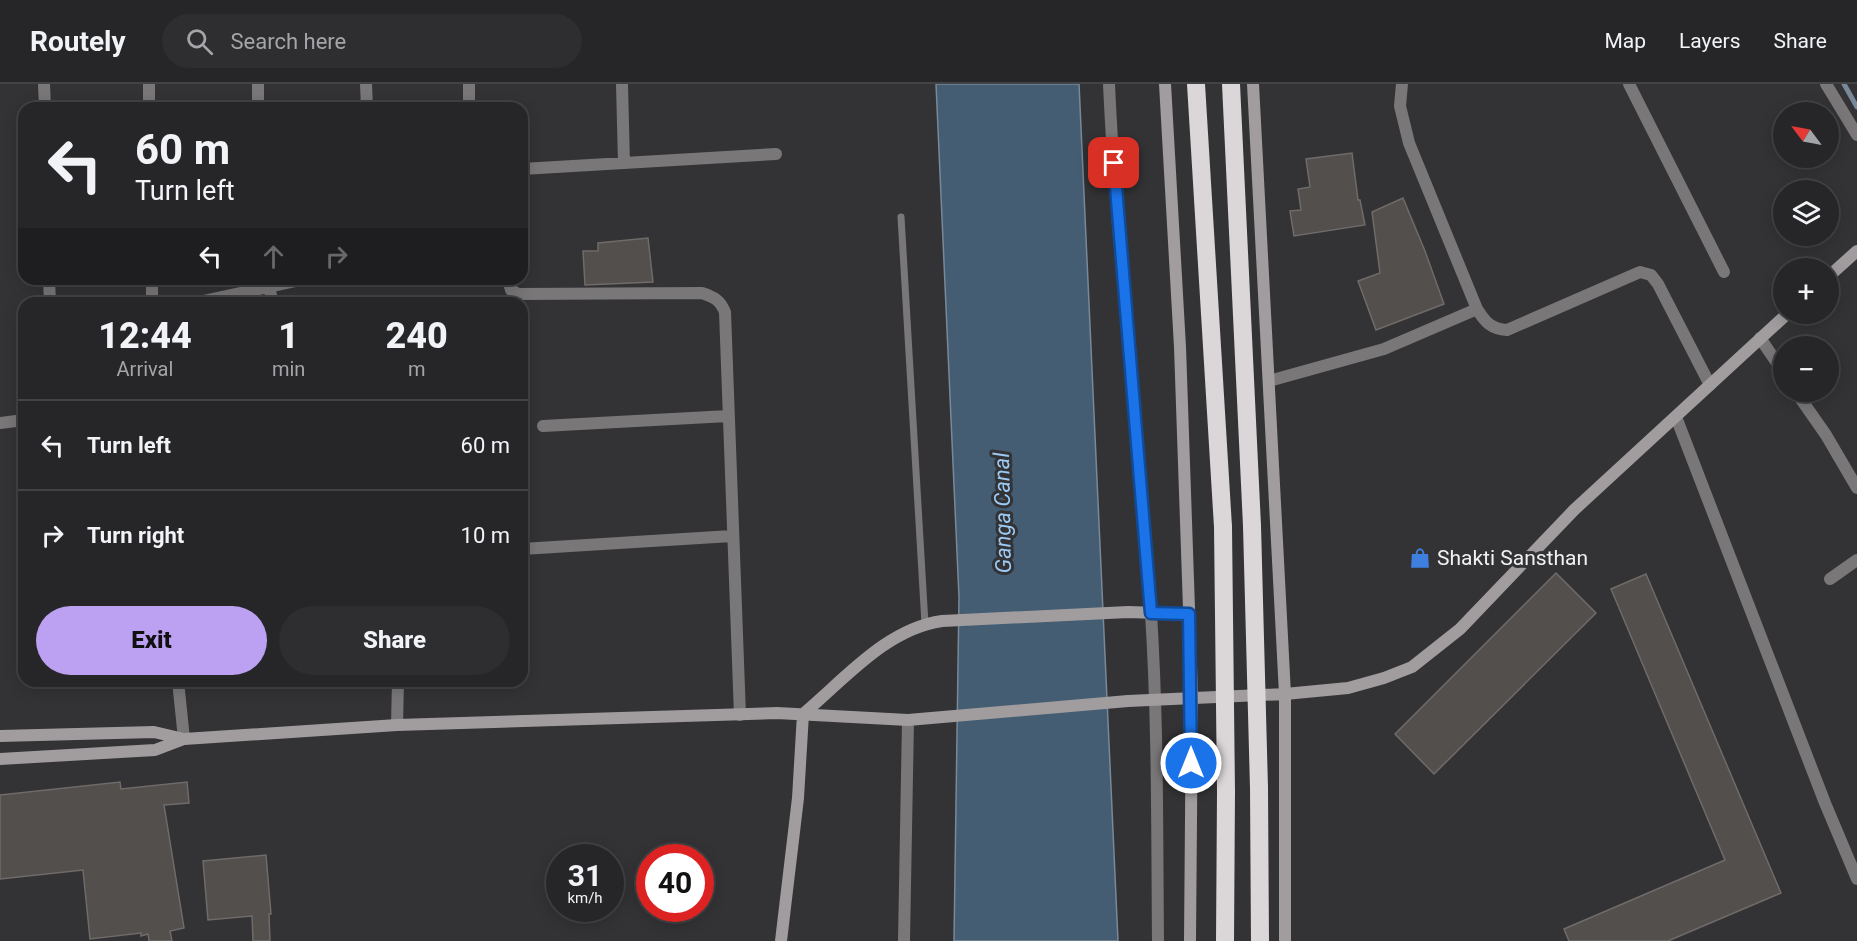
<!DOCTYPE html>
<html lang="en">
<head>
<meta charset="utf-8">
<style>
  :root { --surface:#262628; --page:#2e2e30; --text:#f1f3f6; --muted:#a4a5a8; --line:#424345; --accent:#bca0f2 }
  body { margin:0; font-family:Roboto,sans-serif; background:var(--page); color:var(--text); height:100vh; display:flex; flex-direction:column; font-size:22px; white-space:nowrap }
  * { box-sizing:border-box; margin:0 }
  p { font-size:20px; color:var(--muted) }
  .icon { flex:none; width:33px; height:33px; fill:none; stroke:currentColor; stroke-width:2; stroke-linecap:round; stroke-linejoin:round }
  .map { position:relative; flex:1; overflow:hidden }
  .drawer { position:absolute; left:18px; top:213px; width:510px; height:390px; display:flex; flex-direction:column; background:var(--surface); border-radius:18px; box-shadow:0 3px 15px #0003,0 0 0 2px var(--line) }
  .drawer>* { flex:none }
  .guide { position:absolute; left:18px; top:18px; width:510px; height:183px; border-radius:18px; box-shadow:0 3px 15px #0003,0 0 0 2px var(--line); background:#262628; color:var(--text); overflow:hidden }
  .needle { width:39px; rotate:302deg }
  .tools { position:absolute; left:1773px; top:18px; display:grid; gap:12px }
  .tools a { display:grid; place-items:center; width:66px; height:66px; border-radius:50%; background:var(--surface); box-shadow:0 3px 15px #0003,0 0 0 2px var(--line); font-size:30px }
  .speed { position:absolute; left:546px; top:760px; display:flex; gap:12px; font-size:30px; font-weight:700; text-align:center }
  .speed>* { display:grid; place-content:center; width:78px; height:78px; border-radius:50%; background:var(--surface); box-shadow:0 3px 15px #0003,0 0 0 2px var(--line); line-height:1 }
  .speed small { font-size:15px; font-weight:400 }
  .speed .limit { border:9px solid #d22; background:#fff; color:#111 }
  .pin { position:absolute; display:grid; place-items:center; width:51px; height:51px; color:#fff; margin:-26px; border-radius:12px; box-shadow:0 3px 9px #0006 }
  .me { position:absolute; width:66px; margin:-33px; rotate:0deg; stroke-linejoin:round; filter:drop-shadow(0 0 4px #0008) }
  .turn { display:flex; align-items:center; gap:21px; height:126px; padding:0 18px; font-size:27px }
  .turn .icon { width:78px; height:78px; stroke-width:2.5 }
  .turn b { display:block; font-size:42px; line-height:51px }
  .lanes { display:flex; align-items:center; height:57px; padding:0 18px; background:#0003; justify-content:center; gap:30px; direction:ltr }
  .lanes .off { opacity:.35 }
  .eta { display:flex; justify-content:space-evenly; align-items:center; height:102px; text-align:center }
  .eta b { font-size:36px; font-weight:800; line-height:42px }
  .cta { display:flex; gap:12px; margin-top:auto; padding:12px 18px }
  .cta a { flex:1; height:69px; border-radius:36px; background:var(--accent); color:#111; font-size:24px; font-weight:800; line-height:69px; text-align:center }
  .cta a+a { background:var(--page); color:var(--text) }
  ul { padding:0; list-style:none }
  li { display:flex; align-items:center; gap:18px; height:90px; padding:0 18px; border-top:2px solid var(--line) }
  li div { flex:1 }
  li b { display:block; font-size:22px }
  li em { font-style:normal }
  header { display:flex; align-items:center; gap:36px; box-sizing:border-box; height:84px; padding:0 30px; background:var(--surface); border-bottom:2px solid var(--line) }
  header strong { font-size:28px }
  nav { display:flex; gap:33px; margin-inline-start:auto; font-size:21px }
  .search { width:420px; height:54px; background:var(--page); display:flex; align-items:center; gap:15px; box-sizing:border-box; padding:0 21px; border-radius:33px; color:var(--muted); font-size:22px }
  .map>svg:first-child { display:block }
  .water { fill:#445d73; stroke:#788999; stroke-width:1.5 }
  .lines { fill:none; stroke-linecap:round; stroke-linejoin:round }
  .stream { stroke:#788999; stroke-width:5 }
  .building { fill:#534f4d; stroke:#6f6b69; stroke-width:1.5 }
  .lane { stroke:#797777; stroke-width:7 }
  .street { stroke:#797777; stroke-width:12 }
  .secondary { stroke:#a19d9e; stroke-width:12 }
  .highway { stroke:#dbd6d7; stroke-width:18 }
  .highway-bridge { stroke:#dbd6d7; stroke-width:18 }
  .route-casing { stroke:#114b97; stroke-width:15 }
  .route { stroke:#1a73e8; stroke-width:10 }
  .labels { text-anchor:middle; stroke-width:6; stroke-linejoin:round; paint-order:stroke }
  .poi-label { font-size:21px; fill:#f1f0f2; stroke:#333235; text-anchor:start }
  .water-label { font-size:22px; font-style:italic; fill:#9bcaf4; stroke:#333235 }
</style>
</head>
<body>
<header>
<strong>Routely</strong>
<div class="search"><svg class="icon" aria-label="search" viewBox="0 0 24 24"><circle cx="10" cy="10" r="6"/><path d="M15 15l6 6"/></svg>Search here</div>
<nav><a>Map</a><a>Layers</a><a>Share</a></nav>
</header>
<div class="map">
<svg width="1857" height="857" viewBox="0 0 1857 857">
  <rect width="100%" height="100%" fill="#333235"/>
  <path class="water" d="M936,0h143l39,857h-164l5,-344z"/>
  <g class="lines">
    <path class="stream" d="M1844,0l13,23"/>
  </g>
  <path class="building" d="M1352,69l6,47h2l5,25 -71,11 -4,-25 11,-1 -3,-21 12,-2 -4,-28z
    M1403,114l22,53 19,53 -68,26 -18,-49 22,-8 -8,-61z
    M648,154l5,44 -68,3 -2,-34h15v-8z
    M1556,489l40,40 -162,161 -39,-40z
    M1646,490l135,319 -113,48h-99l-5,-12 161,-69 -114,-271z
    M120,698l1,7 66,-7 2,21 -25,2 20,123 -14,3 2,10h-23l-1,-7 -7,2v-3l-51,6 -7,-69 -83,9v-84z
    M266,771l5,59h-2l1,27h-17l-1,-25 -44,4 -5,-59z"/>
  <g class="lines">
    <path class="lane" d="M901,133l24,407"/>
    <path class="street" d="M44,0l1,24
      M149,0v24
      M258,0v24
      M366,0l1,24
      M469,0v21
      M622,0l2,79
      M1109,0c8,177 31,353 42,530 7,109 6,218 7,327
      M1402,0l-2,22 9,37 68,166c8,13 14,20 30,21l133,-58 11,3 7,9 52,101
      M1629,0l95,188
      M1826,0l31,51
      M522,85l254,-15
      M49,195l1,24
      M152,195v24
      M508,195l3,11 7,4 184,-1c12,4 18,7 23,19l15,403
      M267,196l6,23
      M194,219l111,-24
      M1760,254l24,35
      M1269,297l115,-32 93,-40
      M1796,308l30,43 31,53
      M1676,333l149,386 32,76
      M0,339l24,-3
      M543,342l185,-10
      M522,465l210,-13
      M1830,495l27,-19
      M178,597l6,58
      M397,641l1,-44
      M904,857l4,-221"/>
    <path class="secondary" d="M1165,0l15,263 12,349 -2,245
      M1253,0l32,610v247
      M1828,193l29,-26
      M0,652l154,-4 30,7 213,-14 380,-12 131,7 220,-19 157,-7 63,-6 36,-10 28,-11 48,-38 114,-119 213,-196
      M0,675l155,-9 29,-11
      M781,857l17,-143 5,-84c42,-35 83,-85 139,-93l186,-9 61,2"/>
    <path class="highway" d="M1196,0l27,443
      M1231,0l21,442
      M1259,704l1,153
      M1225,857l1,-149"/>
    <path class="highway-bridge" d="M1252,442l7,262
      M1223,443l3,265"/>
  </g>
  <g class="lines">
    <g class="route-casing">
      <path id="route" d="M1114,79l37,450 38,1 2,149"/>
    </g>
    <use href="#route" class="route"/>
  </g>
  <defs>
    <g id="shop-bare" transform="scale(1.62)"><path d="M-5-2.5h2.3a2.7 3.5 0 0 1 5.4 0H5L5.5 6h-11ZM-1.5-2.5h3a1.5 2.3 0 0 0-3 0Z" fill="#3f7fe0" stroke="#333235" stroke-width="2.5" paint-order="stroke"/></g>
  </defs>
  <g fill-rule="evenodd">
    <use href="#shop-bare" x="1420" y="474"/>
  </g>
  <g class="labels">
    <g class="poi-label">
      <text x="1437" y="481">Shakti Sansthan</text>
    </g>
    <g class="water-label">
      <text transform="translate(1002 429) rotate(-91)" y="8">Ganga Canal</text>
    </g>
  </g>
</svg>
<div class="tools">
<a><svg class="needle" viewBox="-14 -14 28 28"><path d="M0-13l5 13h-10z" fill="#e53935"/><path d="M0 13l5-13h-10z" fill="#a4a5a8"/></svg></a>
<a><svg class="icon" aria-label="layers" viewBox="0 0 24 24"><path d="M12 4l9 5-9 5-9-5zM3 14l9 5 9-5"/></svg></a>
<a>+</a>
<a>−</a>
</div>
<div class="speed"><div>31<small>km/h</small></div><div class="limit">40</div></div>
<div class="pin" style="left:1114px;top:79px;background:#d93025"><svg class="icon" aria-label="arrive" viewBox="0 0 24 24"><path d="M6 21V4h12l-3 4 3 4H6"/></svg></div>
<svg class="me" style="left:1191px;top:679px" viewBox="-20 -20 40 40"><circle r="17" fill="#1a73e8" stroke="#fff" stroke-width="3"/><path d="M0-11L8 9 0 5-8 9z" fill="#fff"/></svg>
<div class="guide">
<div class="turn"><svg class="icon" aria-label="left" viewBox="0 0 24 24"><path d="M17 20v-9H6M10 6l-5 5 5 5"/></svg><div><b>60 m</b>Turn left</div></div>
<div class="lanes"><svg class="icon" aria-label="left" viewBox="0 0 24 24"><path d="M17 20v-9H6M10 6l-5 5 5 5"/></svg><svg class="icon off" aria-label="ahead" viewBox="0 0 24 24"><path d="M12 20V5M6 11l6-6 6 6"/></svg><svg class="icon off" aria-label="right" viewBox="0 0 24 24"><path d="M7 20v-9h11M14 6l5 5-5 5"/></svg></div>
</div>
<section class="drawer">
<div class="eta">
<div><b>12:44</b><p>Arrival</p></div>
<div><b>1</b><p>min</p></div>
<div><b>240</b><p>m</p></div>
</div>
<ul>
<li><svg class="icon" aria-label="left" viewBox="0 0 24 24"><path d="M17 20v-9H6M10 6l-5 5 5 5"/></svg><div><b>Turn left</b></div><em>60 m</em></li>
<li><svg class="icon" aria-label="right" viewBox="0 0 24 24"><path d="M7 20v-9h11M14 6l5 5-5 5"/></svg><div><b>Turn right</b></div><em>10 m</em></li>
</ul>
<div class="cta"><a>Exit</a><a>Share</a></div>
</section>
</div>
</body>
</html>
